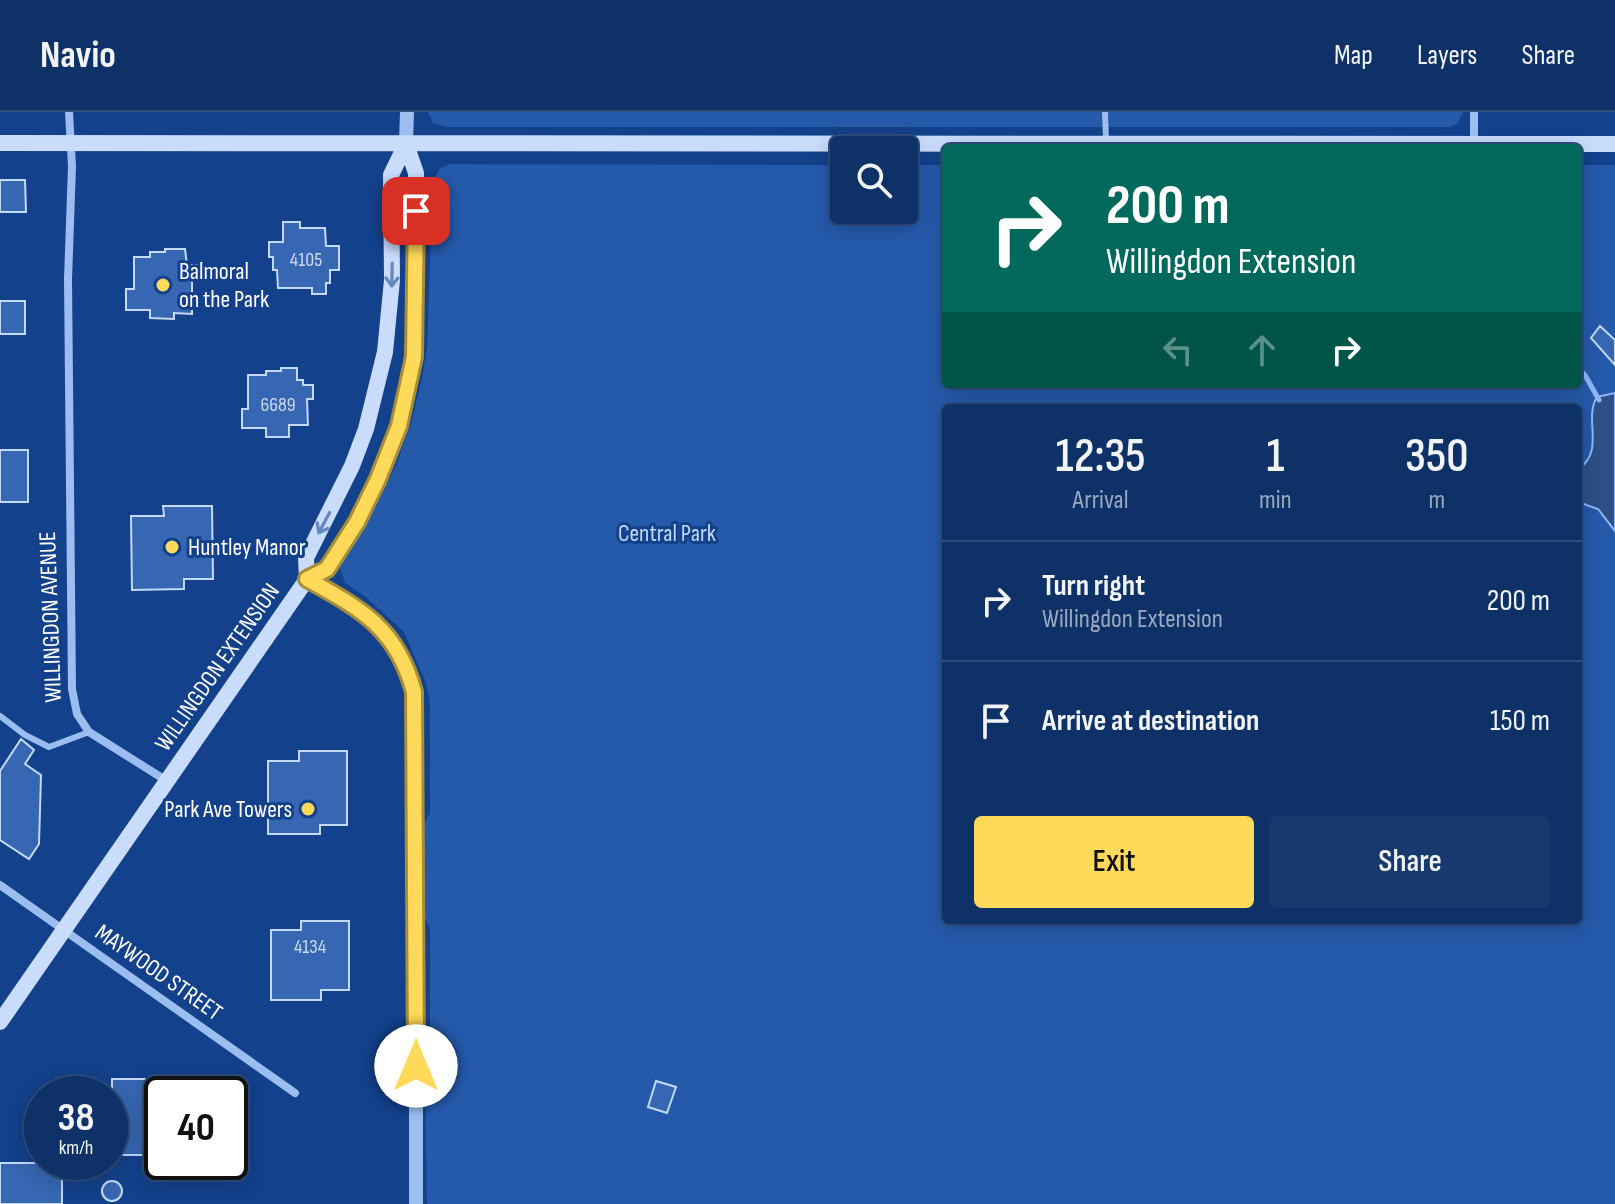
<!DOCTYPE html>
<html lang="en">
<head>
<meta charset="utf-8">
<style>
  :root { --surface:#0e3168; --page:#17396e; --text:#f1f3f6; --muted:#9ba9c0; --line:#2e4c7c; --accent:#ffd95a }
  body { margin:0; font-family:"Sofia Sans Condensed",sans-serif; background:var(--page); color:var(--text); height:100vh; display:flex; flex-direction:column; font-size:30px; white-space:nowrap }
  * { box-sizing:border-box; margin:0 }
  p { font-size:26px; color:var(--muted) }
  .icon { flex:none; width:44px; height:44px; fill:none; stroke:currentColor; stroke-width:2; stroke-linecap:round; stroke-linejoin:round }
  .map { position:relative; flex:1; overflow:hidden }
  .sheet { position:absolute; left:942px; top:292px; width:640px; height:520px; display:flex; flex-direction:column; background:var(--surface); border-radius:8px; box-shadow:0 4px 20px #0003,0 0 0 2px var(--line) }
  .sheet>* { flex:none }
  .top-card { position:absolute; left:942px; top:32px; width:640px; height:244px; border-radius:8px; box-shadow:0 4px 20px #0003,0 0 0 2px var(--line); background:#00695c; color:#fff; overflow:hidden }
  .tools { position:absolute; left:830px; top:24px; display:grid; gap:16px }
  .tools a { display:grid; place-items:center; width:88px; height:88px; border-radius:8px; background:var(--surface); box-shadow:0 4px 20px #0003,0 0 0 2px var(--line); font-size:40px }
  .speed { position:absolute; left:24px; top:964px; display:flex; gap:16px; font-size:40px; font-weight:700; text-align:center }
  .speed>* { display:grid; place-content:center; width:104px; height:104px; border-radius:50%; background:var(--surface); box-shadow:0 4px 20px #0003,0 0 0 2px var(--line); line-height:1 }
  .speed small { font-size:20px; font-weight:400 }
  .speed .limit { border:4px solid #111; border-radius:12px; background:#fff; color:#111 }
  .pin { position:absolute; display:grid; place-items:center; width:68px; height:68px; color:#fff; margin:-34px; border-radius:16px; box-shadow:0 4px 12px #0006 }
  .me { position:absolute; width:88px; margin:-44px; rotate:0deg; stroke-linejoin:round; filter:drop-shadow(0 0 6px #0008) }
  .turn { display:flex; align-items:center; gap:28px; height:168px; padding:0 32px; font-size:36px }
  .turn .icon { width:104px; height:104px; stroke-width:2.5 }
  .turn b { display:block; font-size:56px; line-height:68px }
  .lanes { display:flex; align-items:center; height:76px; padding:0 32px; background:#0003; justify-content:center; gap:40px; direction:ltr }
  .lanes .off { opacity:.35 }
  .eta { display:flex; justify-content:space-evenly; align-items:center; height:136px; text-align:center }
  .eta b { font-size:48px; font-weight:600; line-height:56px }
  .button { display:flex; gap:16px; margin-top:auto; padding:16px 32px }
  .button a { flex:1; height:92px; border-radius:8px; background:var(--accent); color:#111; font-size:32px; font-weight:600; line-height:92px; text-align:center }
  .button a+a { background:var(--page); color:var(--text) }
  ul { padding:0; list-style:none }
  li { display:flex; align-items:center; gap:24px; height:120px; padding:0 32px; border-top:2px solid var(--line) }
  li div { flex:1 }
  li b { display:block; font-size:30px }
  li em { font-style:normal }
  header { display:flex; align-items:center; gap:48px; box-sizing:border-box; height:112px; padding:0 40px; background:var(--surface); border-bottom:2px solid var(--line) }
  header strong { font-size:38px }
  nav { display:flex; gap:44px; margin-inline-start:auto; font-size:28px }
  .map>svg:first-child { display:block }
  .green { fill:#2559aa; fill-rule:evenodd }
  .water { fill:#2e5087; stroke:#8db7f3; stroke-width:2 }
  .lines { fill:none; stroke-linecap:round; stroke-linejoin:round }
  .stream { stroke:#8db7f3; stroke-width:5 }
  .building { fill:#3767b2; stroke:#c2d9fc; stroke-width:2 }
  .service { stroke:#9bbdf0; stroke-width:6 }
  .minor { stroke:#9bbdf0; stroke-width:8 }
  .tertiary { stroke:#9bbdf0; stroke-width:14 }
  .secondary { stroke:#c9dcfb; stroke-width:16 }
  .oneway { stroke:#6587bd }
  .route-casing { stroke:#a68d3a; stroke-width:20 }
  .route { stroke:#ffd95a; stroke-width:14 }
  .poi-dot { fill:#ffd95a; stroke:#13418b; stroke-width:3 }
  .labels { text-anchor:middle; stroke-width:6; stroke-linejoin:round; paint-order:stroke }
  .number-label { font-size:20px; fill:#cdd9ec }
  .poi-label { font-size:24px; fill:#fff; stroke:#13418b; text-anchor:start }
  .park-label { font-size:24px; fill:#c2d9fc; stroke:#13418b }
  .street-label { font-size:24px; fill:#fff; stroke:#13418b }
</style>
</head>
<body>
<header>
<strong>Navio</strong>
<nav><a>Map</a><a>Layers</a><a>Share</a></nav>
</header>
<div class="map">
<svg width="1615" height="1092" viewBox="0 0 1615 1092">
  <rect width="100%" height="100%" fill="#13418b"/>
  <path class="green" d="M428,0h1035l-5,11 -8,4h-1003l-14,-4z
    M450,52l394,1v45h60v-45h42v219h632v-219h37v1039h-1188l-2,-115 5,-9v-152l-6,-10v-95l6,-10v-108l-4,-22 -22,-51 -38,-35 -21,-14 -5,-15 30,-50 24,-48 17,-46 11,-46 5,-30 6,-167 7,-13zM946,296h632v512h-632z"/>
  <path class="water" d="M1615,281v138l-17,-22 -20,-7v-33c28,-18 5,-50 19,-72z"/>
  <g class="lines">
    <path class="stream" d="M1578,256l7,7 14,25"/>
  </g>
  <path class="building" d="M0,68h25l1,32h-26z
    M283,110h17v6h25l1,18h13v24h-9v13h-4v11h-14v-6h-34l-1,-18h-4v-13h-4v-15h14z
    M165,137h20l2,16h10v15h-5v34l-18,-1v6l-24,-1v-8h-24v-21h8v-32h16v-5h15z
    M0,189h25v33h-25z
    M1600,214l15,14v25l-24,-27z
    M281,256h16v12h6v5h10v14h-6l1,26h-19v12h-23v-9h-24v-19h6v-34h18v-4h15z
    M0,338h28v52h-28z
    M163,394h49l1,73h-29v10l-52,1 -1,-74h33z
    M21,627l13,11 -9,14 16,11 -2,69 -10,15 -29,-19v-69z
    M299,639h48v74h-27v9h-52v-73h31z
    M301,809h48v69h-28v10h-50v-70h30z
    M112,967h79v15h-29v61h-50z
    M656,969l20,6 -9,26 -19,-6z
    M0,1051h62v41h-62z
    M102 1079a10 10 0 1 1 20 0a10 10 0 1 1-20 0Z"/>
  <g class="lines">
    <path class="service" d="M1105,0l1,28
      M0,604l25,19 24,12 40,-15"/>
    <path class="minor" d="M69,0l3,54 -4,113 4,410 5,25 12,18 78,49
      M1474,0v32
      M0,773l295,208"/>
    <path class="tertiary" d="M406,32l1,-32
      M307,467c65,37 102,58 109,138v487"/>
    <path class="secondary" d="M0,31l1615,1
      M307,467l-1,-21 46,-92 14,-37 19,-77 7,-72 -1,-105 15,-31
      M0,910l307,-443 20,-10 30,-47 36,-79 17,-62 6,-70v-138l-10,-29"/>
  </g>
  <defs><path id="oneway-shaft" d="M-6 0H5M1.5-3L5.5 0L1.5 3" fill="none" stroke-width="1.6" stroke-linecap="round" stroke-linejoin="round" transform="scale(2)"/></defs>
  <g class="oneway">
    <use href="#oneway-shaft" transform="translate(392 163) rotate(91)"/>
    <use href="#oneway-shaft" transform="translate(324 411) rotate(118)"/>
  </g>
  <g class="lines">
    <g class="route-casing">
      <path id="route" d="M416,954l-2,-374c-17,-64 -53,-83 -107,-113l20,-10 30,-47 21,-43 21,-53 15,-69 2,-146"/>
    </g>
    <use href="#route" class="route"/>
  </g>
  <g class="poi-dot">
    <circle cx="163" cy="173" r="8"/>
    <circle cx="172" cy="435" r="8"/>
    <circle cx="308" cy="697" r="8"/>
  </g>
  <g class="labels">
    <g class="number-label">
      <text x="306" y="154">4105</text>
      <text x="278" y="299">6689</text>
      <text x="310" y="841">4134</text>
    </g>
    <g class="poi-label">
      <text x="179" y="167">Balmoral<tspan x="179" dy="28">on the Park</tspan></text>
      <text x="188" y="443">Huntley Manor</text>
      <text x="292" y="705" text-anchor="end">Park Ave Towers</text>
    </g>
    <g class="park-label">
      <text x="667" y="429">Central Park</text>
    </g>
    <g class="street-label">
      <text transform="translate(50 505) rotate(-92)" y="8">WILLINGDON AVENUE</text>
      <text transform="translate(217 555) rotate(-55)" y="8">WILLINGDON EXTENSION</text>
      <text transform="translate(159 860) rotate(35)" y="8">MAYWOOD STREET</text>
    </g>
  </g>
</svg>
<div class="tools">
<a><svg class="icon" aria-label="search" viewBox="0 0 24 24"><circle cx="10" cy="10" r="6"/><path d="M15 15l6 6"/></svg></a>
</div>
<div class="speed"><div>38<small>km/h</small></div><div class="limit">40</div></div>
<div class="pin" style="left:416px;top:99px;background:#d93025"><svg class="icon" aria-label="arrive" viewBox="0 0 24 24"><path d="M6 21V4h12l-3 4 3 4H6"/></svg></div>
<svg class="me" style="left:416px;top:954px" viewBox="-20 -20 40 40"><circle r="19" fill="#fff"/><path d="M0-13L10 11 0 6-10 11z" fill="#ffd95a"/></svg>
<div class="top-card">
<div class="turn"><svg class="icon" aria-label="right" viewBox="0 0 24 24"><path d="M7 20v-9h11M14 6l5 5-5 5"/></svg><div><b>200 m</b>Willingdon Extension</div></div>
<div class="lanes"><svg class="icon off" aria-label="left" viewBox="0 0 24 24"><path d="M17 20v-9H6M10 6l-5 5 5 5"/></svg><svg class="icon off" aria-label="ahead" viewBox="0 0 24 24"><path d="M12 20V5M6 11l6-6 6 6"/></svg><svg class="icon" aria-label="right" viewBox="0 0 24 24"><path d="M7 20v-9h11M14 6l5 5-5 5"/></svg></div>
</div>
<section class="sheet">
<div class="eta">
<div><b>12:35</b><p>Arrival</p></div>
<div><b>1</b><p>min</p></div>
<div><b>350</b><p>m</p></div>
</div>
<ul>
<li><svg class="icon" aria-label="right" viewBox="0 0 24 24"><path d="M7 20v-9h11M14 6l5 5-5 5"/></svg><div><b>Turn right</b><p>Willingdon Extension</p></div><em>200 m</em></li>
<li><svg class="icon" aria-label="arrive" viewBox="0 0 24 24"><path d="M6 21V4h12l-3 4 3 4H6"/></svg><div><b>Arrive at destination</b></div><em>150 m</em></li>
</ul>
<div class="button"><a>Exit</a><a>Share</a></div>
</section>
</div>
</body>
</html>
